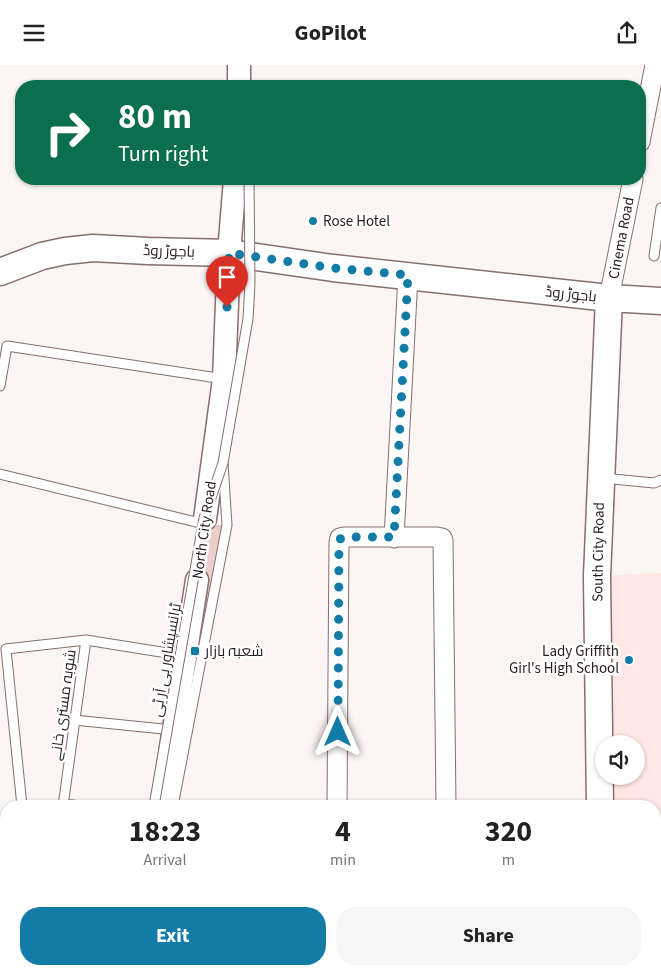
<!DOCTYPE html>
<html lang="en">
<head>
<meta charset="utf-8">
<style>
  :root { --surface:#fff; --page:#f6f6f6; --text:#222; --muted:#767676; --accent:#127ca6 }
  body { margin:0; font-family:"Source Sans 3",Cairo,sans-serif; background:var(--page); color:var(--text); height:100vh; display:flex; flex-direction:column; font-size:19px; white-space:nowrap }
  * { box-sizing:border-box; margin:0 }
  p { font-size:16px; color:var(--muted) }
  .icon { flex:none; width:28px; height:28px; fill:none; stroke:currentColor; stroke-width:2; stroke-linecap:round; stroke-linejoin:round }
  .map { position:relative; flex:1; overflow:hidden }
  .panel { position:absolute; left:0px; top:735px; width:661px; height:175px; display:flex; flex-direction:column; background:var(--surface); border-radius:20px 20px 0 0; box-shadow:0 1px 4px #0004 }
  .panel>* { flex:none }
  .top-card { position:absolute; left:15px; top:15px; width:631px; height:105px; border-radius:20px; box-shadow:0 1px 4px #0004; background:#0b6e4f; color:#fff; overflow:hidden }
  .controls { position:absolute; left:595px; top:670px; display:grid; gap:10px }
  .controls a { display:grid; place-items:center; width:50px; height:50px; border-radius:50%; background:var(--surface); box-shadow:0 1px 4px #0004; font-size:25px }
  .pin { position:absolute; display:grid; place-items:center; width:42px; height:42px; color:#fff; margin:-51px -21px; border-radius:50% 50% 50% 0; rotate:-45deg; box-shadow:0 0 5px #0007 }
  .pin .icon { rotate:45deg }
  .me { position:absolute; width:55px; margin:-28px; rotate:0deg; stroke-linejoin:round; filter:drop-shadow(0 0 4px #0008) }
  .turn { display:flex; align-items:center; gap:18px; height:105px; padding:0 20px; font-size:22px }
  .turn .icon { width:65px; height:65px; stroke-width:2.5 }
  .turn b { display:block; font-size:35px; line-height:42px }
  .eta { display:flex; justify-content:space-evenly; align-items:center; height:85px; text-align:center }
  .eta b { font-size:30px; font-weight:700; line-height:35px }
  .action { display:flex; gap:10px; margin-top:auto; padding:10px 20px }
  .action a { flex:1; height:58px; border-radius:20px; background:var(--accent); color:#fff; font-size:20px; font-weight:700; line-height:58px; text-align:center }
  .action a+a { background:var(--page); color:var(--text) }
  header { display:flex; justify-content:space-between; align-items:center; height:65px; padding:0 20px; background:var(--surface); font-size:22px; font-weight:700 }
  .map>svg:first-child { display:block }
  .built { fill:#fee7e5; fill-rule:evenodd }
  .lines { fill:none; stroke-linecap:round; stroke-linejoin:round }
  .stream { stroke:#d97c7a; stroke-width:4.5 }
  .building { fill:#eccfcd; stroke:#ccb0ae }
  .service-casing { stroke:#886e6d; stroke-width:11 }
  .minor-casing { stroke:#886e6d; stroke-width:21 }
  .tertiary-casing { stroke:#886e6d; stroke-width:25 }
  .secondary-casing { stroke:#886e6d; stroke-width:29 }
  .service { stroke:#fff; stroke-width:9 }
  .minor { stroke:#fff; stroke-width:19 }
  .tertiary { stroke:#fff; stroke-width:22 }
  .secondary { stroke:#fff; stroke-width:26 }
  .service-bridge-casing { stroke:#886e6d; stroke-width:11; stroke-linecap:butt }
  .service-bridge { stroke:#fff; stroke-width:9 }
  .route { stroke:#127ca6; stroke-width:9; stroke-dasharray:0 16.2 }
  .poi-dot { fill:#127ca6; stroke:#fff; stroke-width:2 }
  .labels { text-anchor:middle; stroke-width:5; stroke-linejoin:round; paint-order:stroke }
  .poi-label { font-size:15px; fill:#281d1d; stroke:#fff; text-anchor:start }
  .street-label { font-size:15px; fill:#281d1d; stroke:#fff }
</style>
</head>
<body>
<header><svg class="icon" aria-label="menu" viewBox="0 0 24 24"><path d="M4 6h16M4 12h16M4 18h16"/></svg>GoPilot<svg class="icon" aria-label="share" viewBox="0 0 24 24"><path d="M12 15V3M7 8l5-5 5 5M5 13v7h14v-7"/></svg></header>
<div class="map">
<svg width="661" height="910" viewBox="0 0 661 910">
  <rect width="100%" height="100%" fill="#fbf5f4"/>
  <path class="built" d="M661,508v402h-57v-6h51v-163h-55l-3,-230zM604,679h32v32h-32z"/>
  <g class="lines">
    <path class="stream" d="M0,869l6,3
      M36,904l6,6"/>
  </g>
  <path class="building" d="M210,461h15l-47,250 -10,-1z"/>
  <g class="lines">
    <g class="service-casing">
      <path id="service" d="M654,191l7,-48
        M0,321l7,-40 217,33
        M0,409l204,50
        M603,413l51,5 7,-3
        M86,575l100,16
        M74,655l99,10
        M63,739l18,2
        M22,741l-16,-157 80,-9 -23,166
        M173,741l54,-281 -4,-62"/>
    </g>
    <g class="minor-casing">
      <path id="minor" d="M640,77l15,-77
        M609,233l24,-119
        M394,473l14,-262
        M337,741l2,-264 1,-4 4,-1h93l5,1 1,2 3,266
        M448,904v6
        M336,910v-6"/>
    </g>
    <g class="tertiary-casing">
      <path id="tertiary" d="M239,21v-21
        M205,454l19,-140 5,-126 6,-74
        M162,741l35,-226
        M133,910l1,-6"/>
    </g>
    <g class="secondary-casing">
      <path id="secondary" d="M0,207l42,-16 23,-5 28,-3 55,3 81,2 104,15 276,30 52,3
        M600,741l-3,-230 12,-278
        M604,904l1,6"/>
    </g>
    <use href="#service" class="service"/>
    <use href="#minor" class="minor"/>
    <use href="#tertiary" class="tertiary"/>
    <use href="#secondary" class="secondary"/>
    <g class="service-bridge-casing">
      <path id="service-bridge" d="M154,741l50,-288 19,-55 25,-144 2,-36 -1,-104"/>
    </g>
    <use href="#service-bridge" class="service-bridge"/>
  </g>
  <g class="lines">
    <path class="route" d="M227,242l2,-54 104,15 75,7 -14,262h-50l-4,2 -1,3 -1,190"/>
  </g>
  <g class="poi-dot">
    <circle cx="313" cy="156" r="5"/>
    <rect x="190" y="581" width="10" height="10" rx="2.5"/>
    <circle cx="629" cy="595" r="5"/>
  </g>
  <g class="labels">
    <g class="poi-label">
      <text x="323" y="161">Rose Hotel</text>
      <text x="205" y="591">شعبہ بازار</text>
      <text x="619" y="591" text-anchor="end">Lady Griffith<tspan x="619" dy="17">Girl's High School</tspan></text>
    </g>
    <g class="street-label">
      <text transform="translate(621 173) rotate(-79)" y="5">Cinema Road</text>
      <text transform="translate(169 186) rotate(2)" y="5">باجوڑ روڈ</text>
      <text transform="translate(571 229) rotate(6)" y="5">باجوڑ روڈ</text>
      <text transform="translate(204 465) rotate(-82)" y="5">North City Road</text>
      <text transform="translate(598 487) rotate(-89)" y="5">South City Road</text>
      <text transform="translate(166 595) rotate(-80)" y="5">ٹرانسپشاور بی آر ٹی</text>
      <text transform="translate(63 640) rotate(-82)" y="5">شوبہ مستری خانے</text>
    </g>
  </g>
</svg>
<div class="controls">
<a><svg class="icon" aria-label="sound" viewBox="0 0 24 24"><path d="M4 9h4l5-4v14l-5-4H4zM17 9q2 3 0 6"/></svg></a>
</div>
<div class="pin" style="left:227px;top:242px;background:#d93025"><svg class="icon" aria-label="arrive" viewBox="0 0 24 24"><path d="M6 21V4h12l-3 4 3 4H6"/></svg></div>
<svg class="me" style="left:338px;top:667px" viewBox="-20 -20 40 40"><path d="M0-17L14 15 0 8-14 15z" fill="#127ca6" stroke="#fff" stroke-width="4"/></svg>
<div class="top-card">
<div class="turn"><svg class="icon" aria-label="right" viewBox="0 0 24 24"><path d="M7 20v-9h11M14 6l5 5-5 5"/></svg><div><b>80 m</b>Turn right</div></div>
</div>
<section class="panel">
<div class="eta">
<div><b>18:23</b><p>Arrival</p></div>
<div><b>4</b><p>min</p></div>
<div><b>320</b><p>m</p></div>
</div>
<div class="action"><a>Exit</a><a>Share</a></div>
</section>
</div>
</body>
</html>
